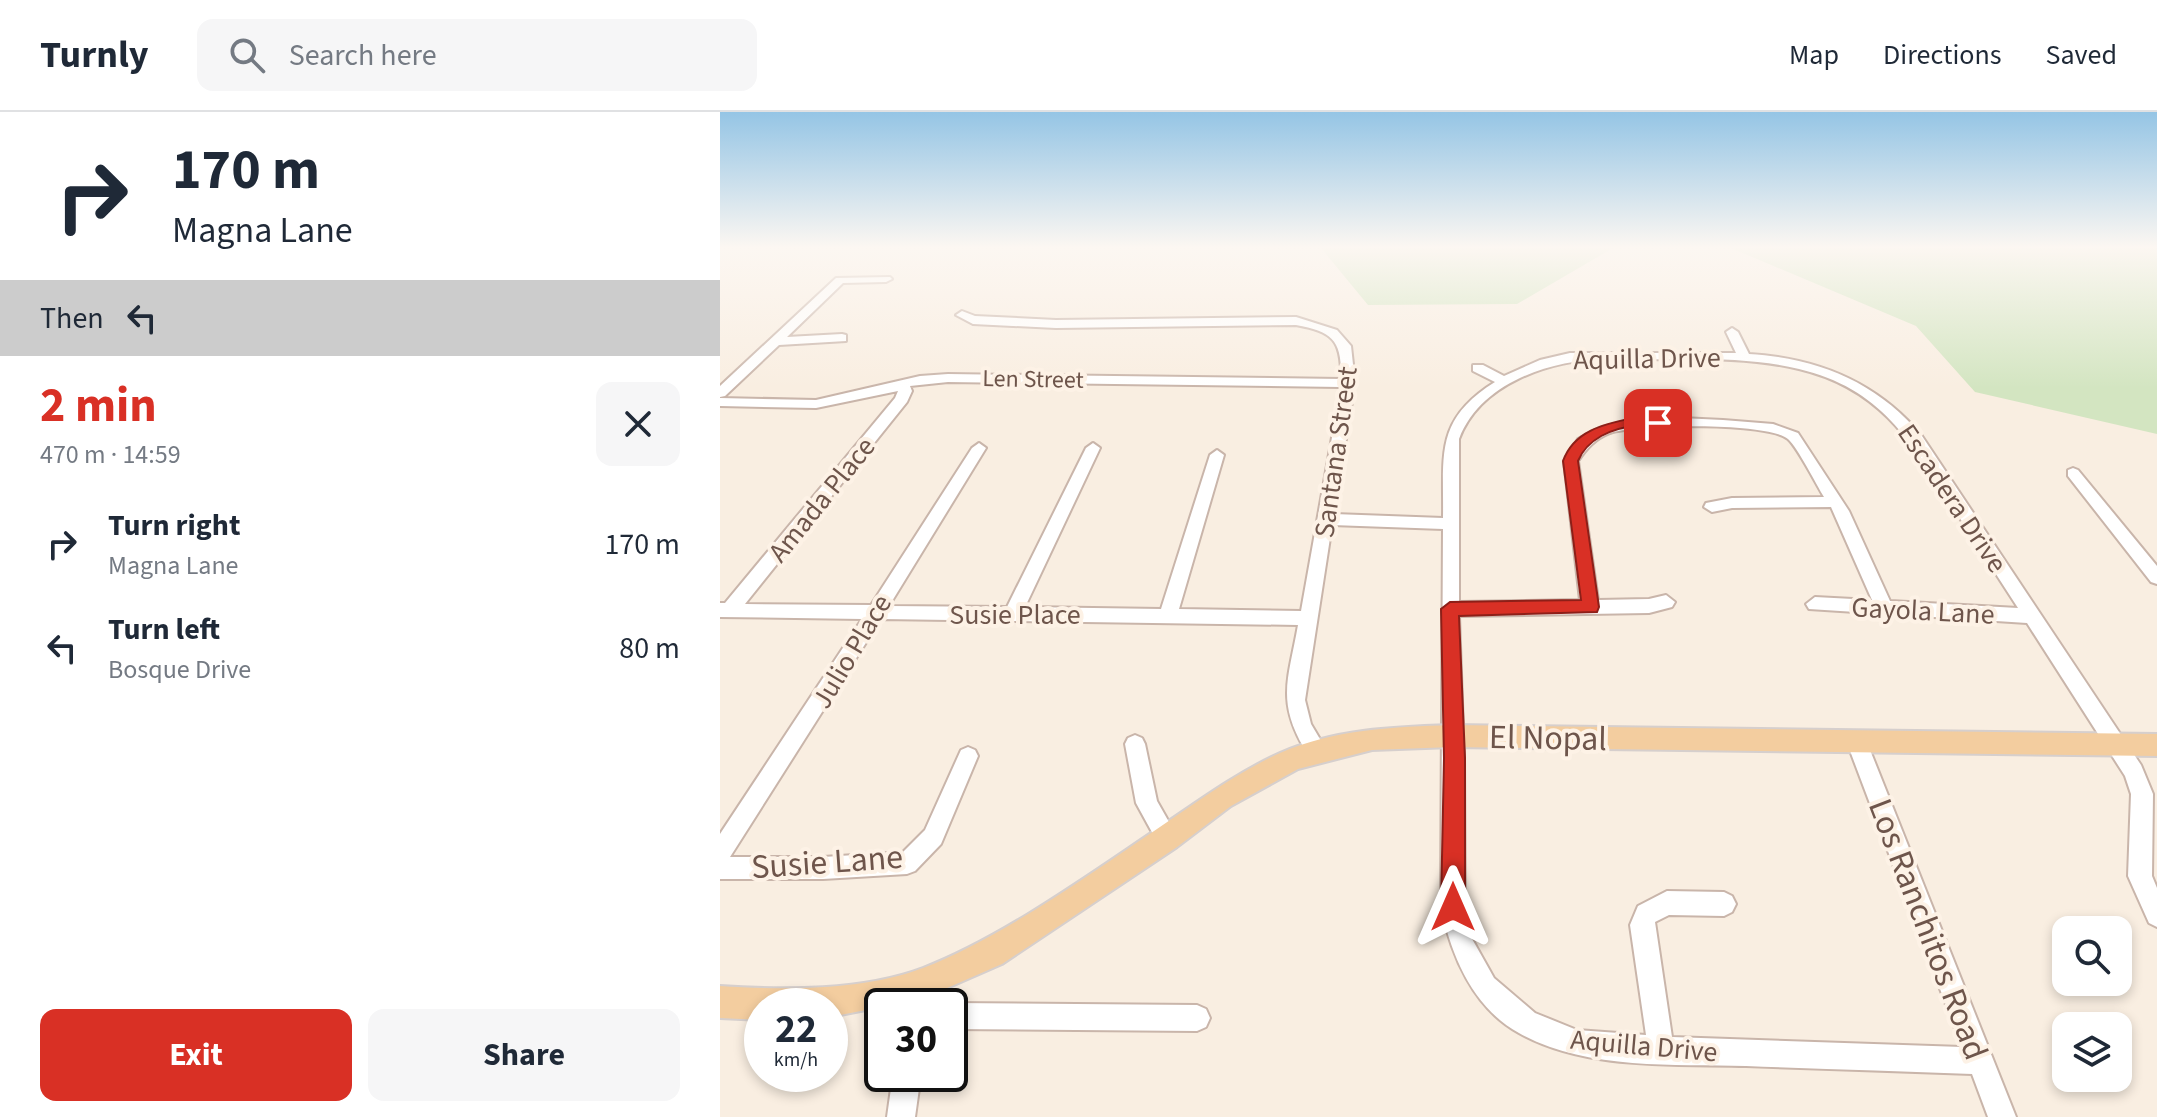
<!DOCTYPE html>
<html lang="en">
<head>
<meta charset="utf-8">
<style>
  :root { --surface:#fff; --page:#f6f6f7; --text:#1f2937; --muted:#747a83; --line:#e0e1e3; --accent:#d93025 }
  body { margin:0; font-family:"Source Sans 3",sans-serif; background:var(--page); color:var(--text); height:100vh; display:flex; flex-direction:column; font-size:30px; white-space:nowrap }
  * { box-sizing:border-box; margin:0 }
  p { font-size:26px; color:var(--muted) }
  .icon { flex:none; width:44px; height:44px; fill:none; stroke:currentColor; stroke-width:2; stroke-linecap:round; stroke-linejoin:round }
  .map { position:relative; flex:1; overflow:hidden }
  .sheet { display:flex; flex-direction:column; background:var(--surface); width:720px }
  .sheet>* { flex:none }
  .banner { background:#fff; color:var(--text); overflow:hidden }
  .tools { position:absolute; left:1332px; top:804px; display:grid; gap:16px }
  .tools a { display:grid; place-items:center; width:80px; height:80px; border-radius:16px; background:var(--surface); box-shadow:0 4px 12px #0003; font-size:40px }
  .speed { position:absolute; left:24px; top:876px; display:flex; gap:16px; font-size:40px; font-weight:700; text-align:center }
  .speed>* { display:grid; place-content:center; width:104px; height:104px; border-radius:50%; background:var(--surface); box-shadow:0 4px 12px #0003; line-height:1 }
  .speed small { font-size:20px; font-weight:400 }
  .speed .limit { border:4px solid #111; border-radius:12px; background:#fff; color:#111 }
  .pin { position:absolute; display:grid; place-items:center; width:68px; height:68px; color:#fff; margin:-34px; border-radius:16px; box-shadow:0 4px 12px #0006 }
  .me { position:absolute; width:88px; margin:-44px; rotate:0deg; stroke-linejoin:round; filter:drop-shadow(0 0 6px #0008) }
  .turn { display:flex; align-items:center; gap:28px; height:168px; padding:0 40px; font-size:36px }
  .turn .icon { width:104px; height:104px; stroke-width:2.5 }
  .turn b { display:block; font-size:56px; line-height:68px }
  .then { display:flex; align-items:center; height:76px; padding:0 40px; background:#0003; gap:16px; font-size:30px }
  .round { display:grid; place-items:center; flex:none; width:84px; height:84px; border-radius:16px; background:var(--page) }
  .headline { display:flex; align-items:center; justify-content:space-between; height:136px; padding:0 40px }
  h1 { font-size:48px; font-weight:700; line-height:60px; color:var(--accent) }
  .action { display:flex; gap:16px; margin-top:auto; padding:16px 40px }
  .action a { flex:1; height:92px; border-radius:16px; background:var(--accent); color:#fff; font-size:32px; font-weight:700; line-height:92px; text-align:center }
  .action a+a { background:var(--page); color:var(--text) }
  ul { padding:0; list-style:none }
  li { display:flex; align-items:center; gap:24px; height:104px; padding:0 40px }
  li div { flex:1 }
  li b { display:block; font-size:30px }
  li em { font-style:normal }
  header { display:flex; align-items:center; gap:48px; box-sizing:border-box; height:112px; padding:0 40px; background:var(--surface); border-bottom:2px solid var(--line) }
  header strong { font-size:38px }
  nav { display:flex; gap:44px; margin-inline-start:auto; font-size:28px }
  .search { width:560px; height:72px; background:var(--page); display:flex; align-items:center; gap:20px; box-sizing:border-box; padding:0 28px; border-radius:16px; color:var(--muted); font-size:30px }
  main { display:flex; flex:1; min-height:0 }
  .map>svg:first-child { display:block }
  .green { fill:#d3e5c1 }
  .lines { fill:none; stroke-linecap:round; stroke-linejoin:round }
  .minor-casing { stroke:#c9b5aa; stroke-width:4 }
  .major-casing { stroke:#d6cfcd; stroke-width:4 }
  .minor { fill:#fff; fill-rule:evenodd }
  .major { fill:#f3cd9f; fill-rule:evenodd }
  .route { fill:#d93025; stroke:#8d1f18; stroke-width:2 }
  .labels { text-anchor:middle; stroke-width:8; stroke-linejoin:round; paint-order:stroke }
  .far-street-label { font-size:24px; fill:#6e554b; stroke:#fdf2e6 }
  .street-label { font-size:28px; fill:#6e554b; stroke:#fdf2e6 }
  .near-street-label { font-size:34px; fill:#6e554b; stroke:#fdf2e6 }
</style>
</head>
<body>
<header>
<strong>Turnly</strong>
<div class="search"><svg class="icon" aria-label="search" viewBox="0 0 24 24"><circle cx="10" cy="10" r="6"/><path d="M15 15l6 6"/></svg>Search here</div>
<nav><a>Map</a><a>Directions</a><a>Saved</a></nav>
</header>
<main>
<section class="sheet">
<div class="banner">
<div class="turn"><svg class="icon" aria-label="right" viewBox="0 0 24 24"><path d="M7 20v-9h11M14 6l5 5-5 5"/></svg><div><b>170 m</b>Magna Lane</div></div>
<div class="then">Then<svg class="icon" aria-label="left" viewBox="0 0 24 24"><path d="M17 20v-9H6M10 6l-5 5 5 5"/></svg></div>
</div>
<div class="headline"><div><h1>2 min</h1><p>470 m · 14:59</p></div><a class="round"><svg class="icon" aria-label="close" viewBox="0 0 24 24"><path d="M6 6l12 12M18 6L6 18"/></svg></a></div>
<ul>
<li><svg class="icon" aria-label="right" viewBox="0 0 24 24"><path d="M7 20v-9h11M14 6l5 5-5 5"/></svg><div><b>Turn right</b><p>Magna Lane</p></div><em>170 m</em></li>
<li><svg class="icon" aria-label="left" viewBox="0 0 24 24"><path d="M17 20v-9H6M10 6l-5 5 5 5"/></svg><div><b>Turn left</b><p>Bosque Drive</p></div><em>80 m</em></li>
</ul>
<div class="action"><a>Exit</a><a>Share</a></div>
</section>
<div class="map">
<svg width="1437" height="1005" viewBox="0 0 1437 1005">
  <rect width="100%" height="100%" fill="#f9eee1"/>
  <path class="green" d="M601,136h292l-96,56 -149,1z
    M1011,136h426v186l-182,-42 -59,-66z"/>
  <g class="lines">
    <g class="minor-casing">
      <path id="minor" d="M170,165l2,2 -6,3 -43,1 -56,54 55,-3 4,1v6l-67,4 -54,51 -5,1v-11l116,-108z
        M242,199l13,5 81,4 240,-3 41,13 14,16 4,37 -21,131 109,4c1,-63 -9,-98 52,-136l-22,-11v-6h10l21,11 36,-16 30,-7h166l-10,-21 6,-4 6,4 11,22c69,4 128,28 173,82l219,329 12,29 -1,82 5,12v39l-8,-4 -21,-47 3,-82 -6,-18 -98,-153 -218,-14 -3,-5 9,-7 57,3 -41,-93 -99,1 -20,4 -8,-5 2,-4 26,-5 92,-1c-8,-13 -26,-49 -36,-58 -20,-17 -152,-15 -178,-6 -15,6 -23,15 -32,28l20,139 51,-1 17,-4 9,7 -3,5 -23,6 -190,3 5,142 1,149 6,30 23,41 41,35 42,17 69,5 -16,-110 8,-19 29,-15 57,1 8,4 4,8 -4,8 -8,4 -55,-1 -14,7 17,115 290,10 -116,-307 3,-6 7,-3 7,3 3,6 150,377h-28l-16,-43c-75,-3 -151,-5 -226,-8 -74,-2 -161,4 -227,-33 -46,-25 -68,-78 -78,-126l2,-378 -111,-4 -27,175 6,24 16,27 -3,6c-10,4 -14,1 -20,-9 -28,-48 -15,-71 -6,-123l-417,-6 -151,238h93l80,-5 22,-22 36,-80 7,-3 7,3 3,6 -37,88 -26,27 -8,3 -84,5h-103v-45l142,-215 -142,-2v-14h5l170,-205 3,-7 -82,17 -96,-2v-8l96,2 104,-24 28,-2 393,5c1,-39 -8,-47 -45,-54l-240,3 -83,-4 -17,-9zM885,247c63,2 132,-5 194,10 81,19 112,72 153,137 22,34 44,68 66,102l-128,-7 -41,-90 -51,-78 -25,-9 -50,-4 -63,-3 -30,3 -31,8 -21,11 -14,22 16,139 -121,2v-163c21,-56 91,-79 146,-80zM228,270l393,5 -40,224 -122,-2 45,-154 -7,-5 -7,5 -49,154 -136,-2 75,-159 -7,-5 -7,5 -79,159 -118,-1 97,-158 -7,-5 -7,5 -101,157 -126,-1 162,-202 5,-11 -2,-5z
        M1353,356l5,2 79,96v18l-6,-2 -83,-106v-6z
        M415,623l7,3 3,6 12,57 21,37 -3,7 -8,4 -8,-4 -23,-42 -11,-59 3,-6z
        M230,891l247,2 9,4 4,9 -4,9 -9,4 -247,-2v-23h-7z
        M173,962h28l-6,43h-28z"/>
    </g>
    <g class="major-casing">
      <path id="major" d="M732,613l705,9v22l-705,-9 -80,3 -74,19 -67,37 -54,41 -175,117 -80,35 -92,18v-11h-68v14l-42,-2v-32c64,4 142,5 203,-18 78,-30 164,-92 234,-139 40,-27 79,-56 123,-76 55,-24 114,-26 172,-28z"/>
    </g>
    <use href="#minor" class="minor"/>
    <use href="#major" class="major"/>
  </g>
  <linearGradient id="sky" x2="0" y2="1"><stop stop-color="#95c5e5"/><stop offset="0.49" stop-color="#fcf7f2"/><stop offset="1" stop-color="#fcf7f2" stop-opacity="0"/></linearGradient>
  <rect width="1437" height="276" fill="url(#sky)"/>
  <path class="route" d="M913,306h25l7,5c-9,6 -19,3 -30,3 -23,2 -48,13 -57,35l21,146 -2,5 -138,4 6,142v149l-3,9 -9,3 -8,-3 -4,-9 3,-149 -3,-149 9,-7 131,-2 -18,-139c11,-31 42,-37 70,-43z"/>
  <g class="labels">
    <g class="far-street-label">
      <text transform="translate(313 267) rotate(1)" y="8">Len Street</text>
    </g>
    <g class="street-label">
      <text transform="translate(927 246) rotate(-1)" y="10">Aquilla Drive</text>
      <text transform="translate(615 340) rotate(-82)" y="10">Santana Street</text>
      <text transform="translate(1233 386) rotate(56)" y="10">Escadera Drive</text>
      <text transform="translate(101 387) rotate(-51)" y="10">Amada Place</text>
      <text transform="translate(1203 498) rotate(3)" y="10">Gayola Lane</text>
      <text x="295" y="512">Susie Place</text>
      <text transform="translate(131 539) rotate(-59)" y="10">Julio Place</text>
      <text transform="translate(924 933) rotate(5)" y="10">Aquilla Drive</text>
    </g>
    <g class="near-street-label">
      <text transform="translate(828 625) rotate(1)" y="12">El Nopal</text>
      <text transform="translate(107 749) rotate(-4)" y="12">Susie Lane</text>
      <text transform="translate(1209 817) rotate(69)" y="12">Los Ranchitos Road</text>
    </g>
  </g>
</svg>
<div class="tools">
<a><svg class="icon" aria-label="search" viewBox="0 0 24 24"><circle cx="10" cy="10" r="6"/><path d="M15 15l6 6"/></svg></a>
<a><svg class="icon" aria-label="layers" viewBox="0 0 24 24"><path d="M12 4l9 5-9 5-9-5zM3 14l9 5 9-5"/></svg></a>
</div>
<div class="speed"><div>22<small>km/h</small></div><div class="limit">30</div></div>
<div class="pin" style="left:938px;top:311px;background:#d93025"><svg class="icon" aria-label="arrive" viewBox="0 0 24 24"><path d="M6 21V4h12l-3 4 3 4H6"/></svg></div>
<svg class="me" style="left:733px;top:795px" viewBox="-20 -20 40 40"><path d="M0-17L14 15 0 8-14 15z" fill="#d93025" stroke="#fff" stroke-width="4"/></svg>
</div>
</main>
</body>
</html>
